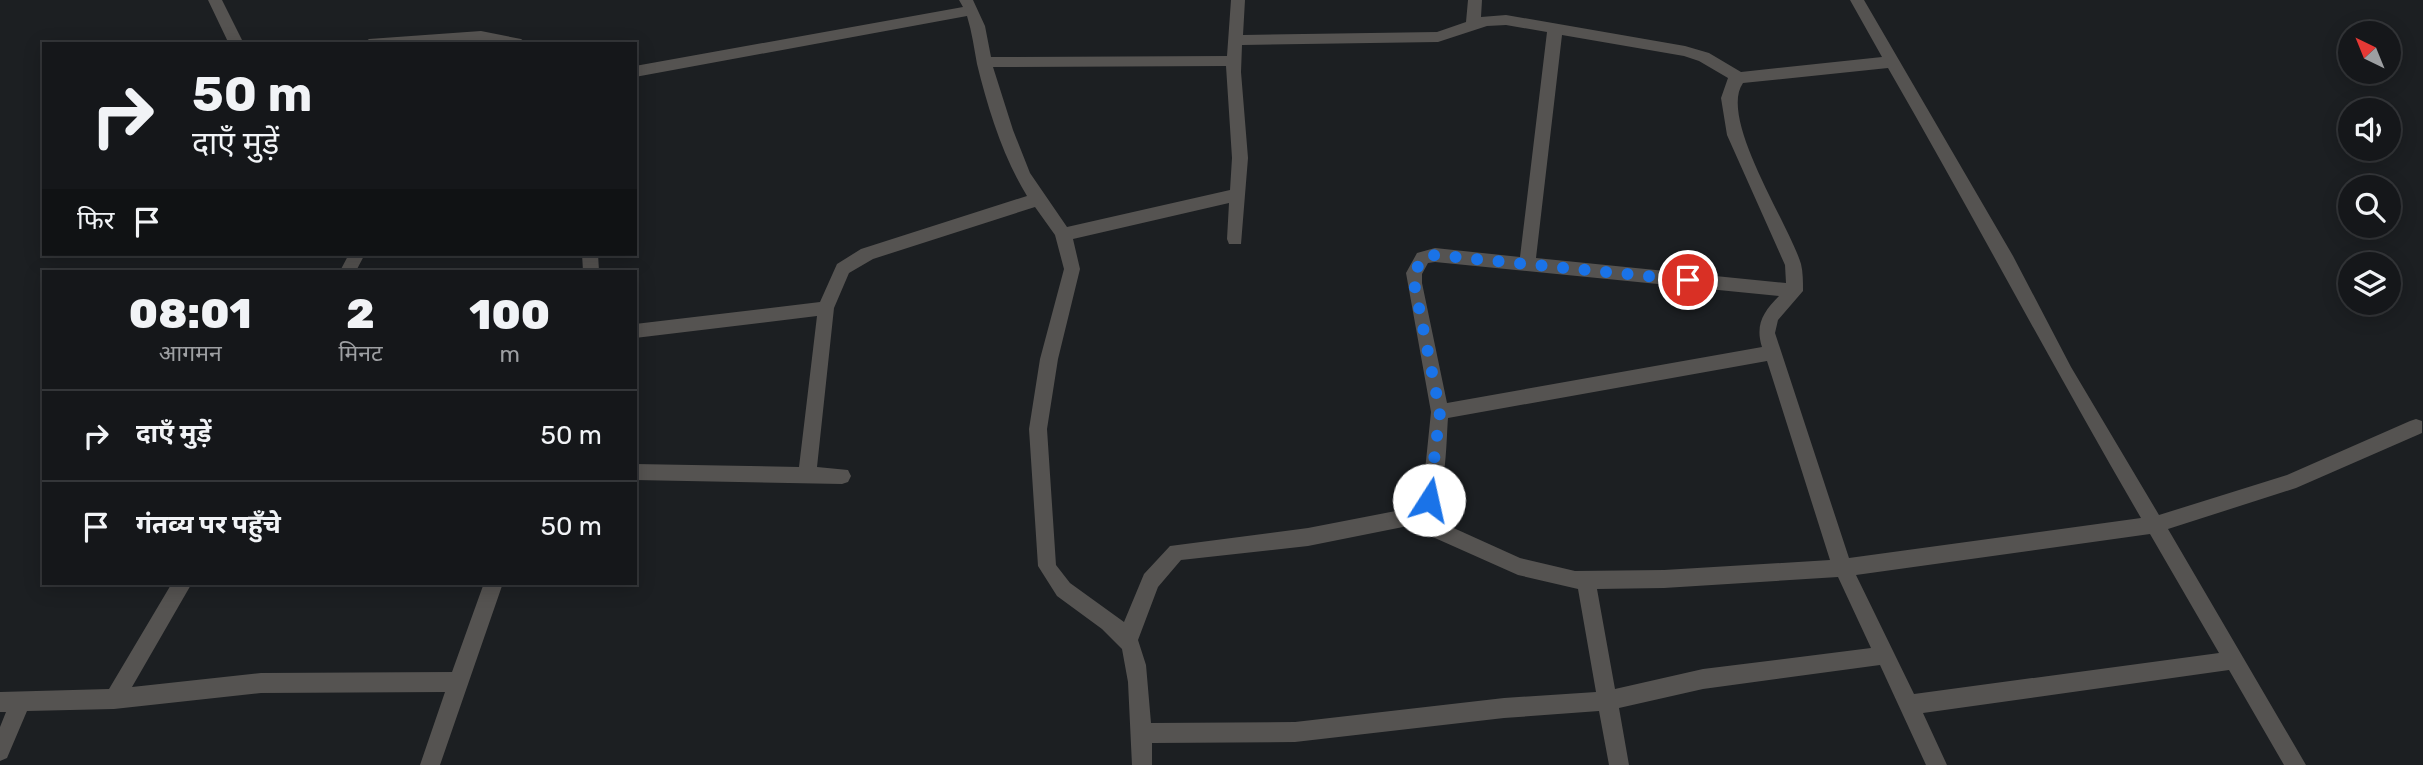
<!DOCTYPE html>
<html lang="hi">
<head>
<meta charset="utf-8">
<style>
  :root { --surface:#15171a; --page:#222427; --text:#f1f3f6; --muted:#9d9fa2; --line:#343639 }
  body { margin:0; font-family:Rubik,"Noto Sans Devanagari",sans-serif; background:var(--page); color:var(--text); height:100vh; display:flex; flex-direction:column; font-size:26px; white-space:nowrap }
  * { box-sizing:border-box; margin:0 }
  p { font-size:23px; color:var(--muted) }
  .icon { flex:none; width:38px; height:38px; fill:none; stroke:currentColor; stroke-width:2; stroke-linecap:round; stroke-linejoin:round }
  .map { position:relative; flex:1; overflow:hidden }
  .details { position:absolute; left:42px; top:270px; width:595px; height:315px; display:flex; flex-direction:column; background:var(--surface); border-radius:0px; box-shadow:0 4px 18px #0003,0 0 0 2px var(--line) }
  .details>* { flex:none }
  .hud { position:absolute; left:42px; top:42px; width:595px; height:214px; border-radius:0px; box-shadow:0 4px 18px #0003,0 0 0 2px var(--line); background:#15171a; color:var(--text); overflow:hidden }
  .needle { width:46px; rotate:317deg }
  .tools { position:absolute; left:2338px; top:21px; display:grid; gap:14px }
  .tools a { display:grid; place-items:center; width:63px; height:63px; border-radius:50%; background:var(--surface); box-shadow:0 4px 18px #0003,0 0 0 2px var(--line); font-size:35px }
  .pin { position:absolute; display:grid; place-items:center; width:60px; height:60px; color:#fff; margin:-30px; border:4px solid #fff; border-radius:50%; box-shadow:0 2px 7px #0007 }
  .me { position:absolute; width:77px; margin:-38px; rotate:10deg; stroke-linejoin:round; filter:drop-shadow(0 0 5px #0008) }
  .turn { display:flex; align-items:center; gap:24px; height:147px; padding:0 35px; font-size:32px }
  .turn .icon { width:91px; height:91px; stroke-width:2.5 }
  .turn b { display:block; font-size:49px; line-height:60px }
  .then { display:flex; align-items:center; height:66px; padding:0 35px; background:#0003; gap:14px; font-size:26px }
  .eta { display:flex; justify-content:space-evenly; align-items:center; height:119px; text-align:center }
  .eta b { font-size:42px; font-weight:800; line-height:49px }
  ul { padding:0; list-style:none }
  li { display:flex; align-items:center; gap:21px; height:91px; padding:0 35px; border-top:2px solid var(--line) }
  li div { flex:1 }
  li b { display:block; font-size:26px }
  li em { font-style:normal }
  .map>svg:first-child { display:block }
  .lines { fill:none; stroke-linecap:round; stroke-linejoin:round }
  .minor { fill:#555351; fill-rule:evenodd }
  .route { stroke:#1a73e8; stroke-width:12; stroke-dasharray:0 21.6 }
</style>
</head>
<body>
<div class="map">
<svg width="2423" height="765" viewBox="0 0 2423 765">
  <rect width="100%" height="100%" fill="#1c1f22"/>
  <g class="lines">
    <path class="minor" d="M208,0h14l22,44h-15z
      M959,0h14l12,26 6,31 236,-1 4,-56h14l-2,35 194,-3 29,-10 2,-22h14l-1,17 25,-2 179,31 24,7 32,19 141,-15 -32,-57h14l149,256 58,111 88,148 128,-40 123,-54 6,-2 6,2v12l-126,55 -128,41 138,236h-22l-55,-95 -306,43 24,52h-21l-46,-100 -177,24 -84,19 10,57h-20l-10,-54 -95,7 -209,24 -143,1v22h-20l-4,-83 -6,-33 -20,-20 -45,-33 -19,-30 -9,-137 11,-70 24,-90 -9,-34 -20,-28 -162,52 -24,14 -15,35 -17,159 31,3 3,6 -3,6 -6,2 -207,-4v-16l164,3 18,-151 -182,22v-14l185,-22 17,-38 24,-15 166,-53c-24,-39 -39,-87 -50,-132 -3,-16 -5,-32 -10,-48l-332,61v-11l328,-59zM1506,25l41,7 -27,225 -85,-9 -18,5 -11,20 25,139 -8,78 -5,12 -12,7 -98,19 -138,18 -26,28 -20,48 -54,-39 -14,-18 -9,-136 11,-70 22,-90 -7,-30 156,-36 -2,36 2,5h12l7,-86 -7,-86 1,-27 196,-3 49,-16zM1562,35l122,21 15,5 29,17 -7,20 6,37 58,130 1,18 -250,-25zM1226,66l6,92 -2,32 -163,37 -37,-54 -17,-43 -20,-63zM1888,68c86,149 166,301 253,450l-292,40 -74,-225 3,-13 25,-29c0,-9 0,-19 -2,-27 -12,-40 -83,-146 -58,-181zM1435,262l344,34c-16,16 -24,29 -17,51l-315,56 -25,-120v-9l6,-11zM1767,361l63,199 -166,10 -89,1 -55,-13 -93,-42c20,-13 19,-75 21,-98zM1408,526l110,49 60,14 18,103 -92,6 -209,24 -144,1 -5,-58 -8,-25 20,-53 23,-27 127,-14zM2150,534l69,119 -305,41 -58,-119zM1838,577l33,71 -168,21 -88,20 -18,-100 67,-1z
      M481,31l40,8 7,5 -47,-3 -119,3 7,-5z
      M349,254h16l-9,17h-16z
      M582,254h16l1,17h-16z
      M172,583h20l-60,104 129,-14 191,-1 32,-89h19l-63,182h-20l25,-73 -184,1 -147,16 -87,2 -20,47 -7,3v-34l6,-15h-6v-20l109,-3z"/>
  </g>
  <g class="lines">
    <path class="route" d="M1429,500l11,-88 -26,-129v-10l9,-15 12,-3 253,25"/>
  </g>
</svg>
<div class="tools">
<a><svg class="needle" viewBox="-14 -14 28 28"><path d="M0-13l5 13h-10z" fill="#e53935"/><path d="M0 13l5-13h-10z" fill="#9d9fa2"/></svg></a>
<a><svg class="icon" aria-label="sound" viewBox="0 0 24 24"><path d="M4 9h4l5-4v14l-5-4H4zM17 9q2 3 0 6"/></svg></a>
<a><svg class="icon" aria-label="search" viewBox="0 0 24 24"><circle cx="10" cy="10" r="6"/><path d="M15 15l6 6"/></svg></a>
<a><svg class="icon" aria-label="layers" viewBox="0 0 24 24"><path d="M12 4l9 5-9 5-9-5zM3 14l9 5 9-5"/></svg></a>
</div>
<div class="pin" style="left:1688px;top:280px;background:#d93025"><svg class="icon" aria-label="arrive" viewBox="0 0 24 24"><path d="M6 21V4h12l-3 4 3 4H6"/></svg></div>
<svg class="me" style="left:1429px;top:500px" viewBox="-20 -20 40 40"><circle r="19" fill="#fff"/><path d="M0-13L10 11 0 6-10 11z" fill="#1a73e8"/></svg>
<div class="hud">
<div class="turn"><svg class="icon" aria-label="right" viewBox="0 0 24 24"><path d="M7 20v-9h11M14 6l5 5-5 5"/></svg><div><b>50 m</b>दाएँ मुड़ें</div></div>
<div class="then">फिर<svg class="icon" aria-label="arrive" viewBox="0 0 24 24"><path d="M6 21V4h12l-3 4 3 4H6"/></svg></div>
</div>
<section class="details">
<div class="eta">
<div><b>08:01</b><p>आगमन</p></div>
<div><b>2</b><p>मिनट</p></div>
<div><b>100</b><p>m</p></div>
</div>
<ul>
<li><svg class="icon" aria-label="right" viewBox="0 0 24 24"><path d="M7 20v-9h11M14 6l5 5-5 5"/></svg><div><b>दाएँ मुड़ें</b></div><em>50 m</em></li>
<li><svg class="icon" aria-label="arrive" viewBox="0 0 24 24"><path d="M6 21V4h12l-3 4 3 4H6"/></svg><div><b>गंतव्य पर पहुँचे</b></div><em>50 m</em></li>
</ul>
</section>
</div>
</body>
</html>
